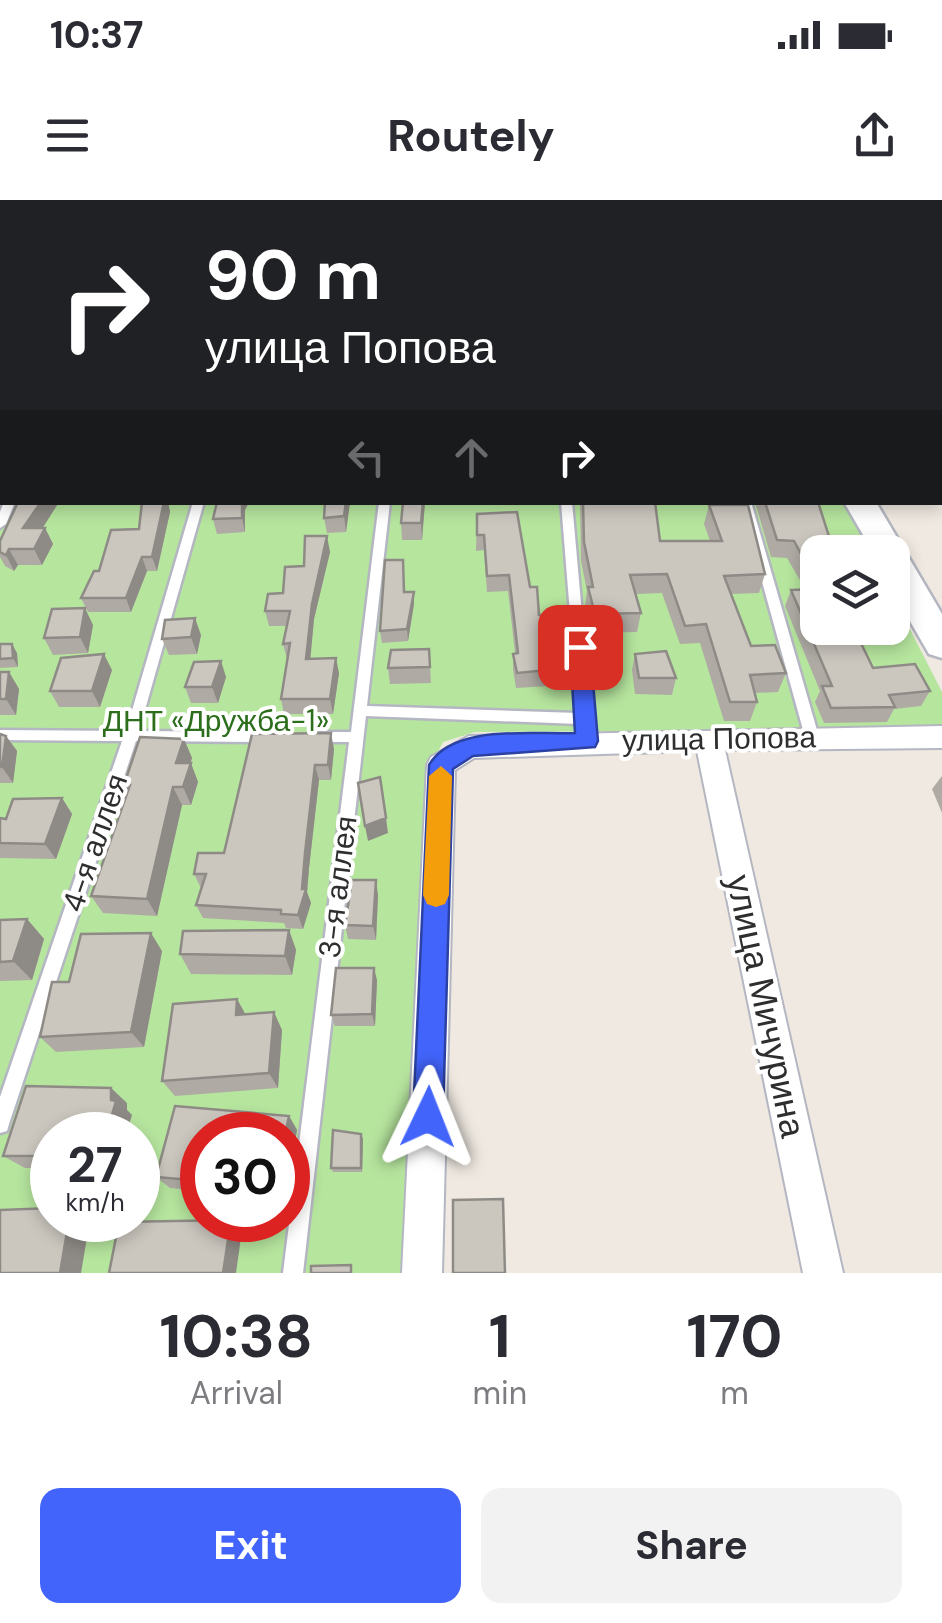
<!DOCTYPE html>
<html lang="en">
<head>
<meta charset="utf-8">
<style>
  :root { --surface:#fff; --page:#f2f2f3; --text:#2b2b33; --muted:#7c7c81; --accent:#4264fb }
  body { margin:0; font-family:"DM Sans",sans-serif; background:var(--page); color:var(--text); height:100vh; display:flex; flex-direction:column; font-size:38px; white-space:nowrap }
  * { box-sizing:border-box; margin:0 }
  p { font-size:32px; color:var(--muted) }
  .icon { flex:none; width:55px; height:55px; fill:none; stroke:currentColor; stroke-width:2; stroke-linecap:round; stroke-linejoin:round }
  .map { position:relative; height:1073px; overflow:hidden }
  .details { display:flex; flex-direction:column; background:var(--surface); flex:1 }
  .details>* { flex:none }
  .guide { position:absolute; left:0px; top:0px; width:942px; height:305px; box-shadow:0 5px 15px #0003; background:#202124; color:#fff; overflow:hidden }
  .buttons { position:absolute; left:800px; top:335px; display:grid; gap:20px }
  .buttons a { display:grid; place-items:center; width:110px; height:110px; border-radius:20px; background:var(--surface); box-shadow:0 5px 15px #0003; font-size:50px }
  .speed { position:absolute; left:30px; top:912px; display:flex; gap:20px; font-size:50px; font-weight:700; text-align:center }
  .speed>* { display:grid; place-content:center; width:130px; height:130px; border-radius:50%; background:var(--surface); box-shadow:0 5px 15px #0003; line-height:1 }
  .speed small { font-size:25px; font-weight:400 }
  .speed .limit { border:15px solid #d22; background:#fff; color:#111 }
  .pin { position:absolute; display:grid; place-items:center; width:85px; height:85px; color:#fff; margin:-42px; border-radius:20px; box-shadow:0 5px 15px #0006 }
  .me { position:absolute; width:110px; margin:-55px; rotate:2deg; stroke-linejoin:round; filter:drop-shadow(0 0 8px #0008) }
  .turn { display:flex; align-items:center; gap:35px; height:210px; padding:0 40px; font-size:45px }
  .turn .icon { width:130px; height:130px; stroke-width:2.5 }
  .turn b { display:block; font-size:70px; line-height:85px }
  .lanes { display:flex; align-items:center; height:95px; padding:0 40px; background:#0003; justify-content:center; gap:50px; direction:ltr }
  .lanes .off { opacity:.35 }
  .eta { display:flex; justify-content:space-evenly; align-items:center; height:170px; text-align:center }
  .eta b { font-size:60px; font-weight:700; line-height:70px }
  .button { display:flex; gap:20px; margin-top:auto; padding:20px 40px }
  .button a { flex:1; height:115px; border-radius:20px; background:var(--accent); color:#fff; font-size:40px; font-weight:700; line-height:115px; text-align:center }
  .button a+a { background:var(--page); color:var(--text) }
  .status { display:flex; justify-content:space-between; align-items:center; height:70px; padding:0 50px; background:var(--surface); direction:ltr }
  .status svg { height:28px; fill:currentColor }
  header { display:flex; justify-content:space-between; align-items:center; height:130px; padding:0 40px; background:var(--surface); font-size:45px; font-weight:700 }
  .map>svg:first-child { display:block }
  .green { fill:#b6e59e; fill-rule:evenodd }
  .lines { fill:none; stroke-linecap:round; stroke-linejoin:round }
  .lane-casing { stroke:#b4b7c1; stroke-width:5 }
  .street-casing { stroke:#b4b7c1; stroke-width:4 }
  .secondary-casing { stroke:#b4b7c1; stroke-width:5 }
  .lane { fill:#fff; fill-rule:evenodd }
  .street { fill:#fff; fill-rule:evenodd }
  .secondary { fill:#fff; fill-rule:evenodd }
  .rail-casing { stroke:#a3a6b8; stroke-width:8 }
  .rail { stroke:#fff; stroke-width:5; stroke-dasharray:14; stroke-linecap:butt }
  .wall { fill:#afaba4 }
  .shaded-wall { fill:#8e8b86 }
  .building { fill:#cbc7bf; stroke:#8e8b86; stroke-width:2.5 }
  .route { fill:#4264fb; stroke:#2b41a3; stroke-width:2.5 }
  .slow { fill:#f59e0b }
  .labels { text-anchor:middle; stroke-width:8; stroke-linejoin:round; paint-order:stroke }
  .park-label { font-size:30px; fill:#2c6e1b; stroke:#fff }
  .street-label { font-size:30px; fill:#2e2e2e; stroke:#fff }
  .near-street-label { font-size:35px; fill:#2e2e2e; stroke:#fff }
</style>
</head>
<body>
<div class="status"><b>10:37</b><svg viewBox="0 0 49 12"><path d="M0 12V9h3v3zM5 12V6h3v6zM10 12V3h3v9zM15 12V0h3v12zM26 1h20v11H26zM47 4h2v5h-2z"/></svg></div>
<header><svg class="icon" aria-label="menu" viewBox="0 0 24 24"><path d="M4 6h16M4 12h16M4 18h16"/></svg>Routely<svg class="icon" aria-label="share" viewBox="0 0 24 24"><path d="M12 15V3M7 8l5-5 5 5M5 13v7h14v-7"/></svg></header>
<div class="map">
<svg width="942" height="1073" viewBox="0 0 942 1073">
  <rect width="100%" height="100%" fill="#efe9e1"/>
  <path class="green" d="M0,144l2,158 842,1 26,49h-52v76h74l1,-32 49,96v37l-467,3 -32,10 -17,33 -18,498h-408zM52,935h86v85h-86zM202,935h86v85h-86z"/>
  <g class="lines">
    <g class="lane-casing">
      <path id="lane" d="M10,0h8l2,2h-8z
        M940,117h2v6h-2z
        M4,302h11l-9,22 -6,4v-16z
        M193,302h11l-65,229 130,1 5,1 2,4 -2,4 -5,1 -133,-1 -127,383 -2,7 -7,2v-36l122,-356 -122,-1v-10l126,1z
        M379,302h11l-23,204 211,7 -17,-211h11l19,213c3,5 4,24 1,30h-10l-3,-21 -213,-8 -63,557h-20l66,-531h-33l-5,-1 -2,-4 2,-4 5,-1h35z
        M740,302h11l68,235 -2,4h-10l-2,-4z"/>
    </g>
    <g class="street-casing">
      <path id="street" d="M942,526v22l-217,2 118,523h-40l-106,-522 -223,7 -19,12 -13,503h-40l25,-508 4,-8 38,-21z"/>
    </g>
    <g class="secondary-casing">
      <path id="secondary" d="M940,221h2v18h-2z
        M844,302h32l66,112v44l-13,-4 -37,-64v-38h-19z"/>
    </g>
    <use href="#lane" class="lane"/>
    <use href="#street" class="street"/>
    <use href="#secondary" class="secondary"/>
    <g class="rail-casing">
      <path id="rail" d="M395,2l11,-2"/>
    </g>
    <use href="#rail" class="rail"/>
  </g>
  <path class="wall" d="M500,0h414l6,2h-431z
    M0,82h2v55h-2z
    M59,302l-17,26h3l8,16 -11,21h-24l-4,6 -9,-5 -5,-9v-16z
    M142,302h26l2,10 -13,59h-10l-16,41h-43l-7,-14 18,-27 40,-42z
    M217,302h32l-4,8v22l-28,2 -4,-15z
    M325,302h25l-4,30 -19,1 -3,-15z
    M425,302l-3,38h-20l-1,-17z
    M580,302h135l-59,3 4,36h50l-6,-17 5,-19 56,69 -6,19 -28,1 20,52 35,27 -8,19 -24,1 3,9 -7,19h-26l-24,-78 -20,1 -18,-51 -26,1 5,19 -4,19 -45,1 -7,-27 2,-15 -6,-30z
    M755,302h80l-1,3h-15l-1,123 28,7 27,33 57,23 -9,15 -27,3 -7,13 -63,1 -9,-21 5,-11 -35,-85 6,-16 14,-1 -18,-31 -16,-1z
    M477,314l53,73 9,28 14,20 -2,15h-6l4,20 -1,16 -32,2 -3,-19v-15l2,-1 -7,-62 -21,1 -3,-42 -8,1z
    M330,352l-16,67 -4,39 29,15 -6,41h-49l-3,-15 6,-40 -4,-15 4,-18h-18l-4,-15 18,-18 21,-27z
    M405,392l9,12 -6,37 -26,2 -2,-12z
    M93,425l-5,28 -35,2 -9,-17z
    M201,435l-4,19 -28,1 -7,-16z
    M0,444l17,9 1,14 -18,1z
    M429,449l2,34 -41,1 -2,-16z
    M635,454l41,24 -4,17 -37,-1 -3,-24z
    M112,470l-12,37h-41l-9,-16z
    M0,472h9l10,17 -3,26h-16z
    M226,477l-8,26h-27l-6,-16z
    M0,534l6,2 11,15 -4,32h-13z
    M252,534l82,15 -3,31h-12l-10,88 -2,24 4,11 -8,26 -17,-1 -2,-5 -81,-5 -7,-13 5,-17 -7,-14 30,-21z
    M184,539l8,19 -2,5 8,19 -7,23h-9l-25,111 -54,-3 -12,-17 37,-104 -4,-7z
    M942,576v37l-10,-24z
    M62,598l10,16 -16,45 -56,-1v-40l6,1z
    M378,695l-2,45 -28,-1 -3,-14z
    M27,719l17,20 -12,41 -32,1v-61z
    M289,730l7,20 -4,25 -101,-1 -11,-20z
    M162,751l-18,96 -88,5 -16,-15 29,-55z
    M377,780l-2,46h-40l-4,-11z
    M237,799l8,15 37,16 -4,58 -103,8 -13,-15z
    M127,903v7l5,5 -80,20v33h-27l-22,-12z
    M175,906l114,10 8,14 -9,51v-46h-86v56l-32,-3 -14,-11z
    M361,934l2,5 -1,33h-29l-2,-4z"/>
  <path class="shaded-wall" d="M592,0h27l-1,2h-36z
    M942,42v23h-2v-22z
    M2,194v28l-2,7v-28z
    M41,302h18l-27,43 -9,-17z
    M161,302h7l2,10 -13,59 -5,-14z
    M242,302h7l-4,8v22l-3,-14z
    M346,302h4l-4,30 -2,-16z
    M423,302h2l-3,38 -1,-17z
    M45,328l8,16 -11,21 -8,-16z
    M327,336l3,16 -16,67 -5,55 -3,-15 6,-55z
    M9,349l9,16 -4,6 -8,-16z
    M142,357l5,14 -16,41 -5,-14z
    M414,392v12l-6,37 -1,-12z
    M85,408l8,17 -5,28 -8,-16z
    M195,418l6,17 -4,19 -6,-17z
    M12,444l5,9 1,14 -5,-9z
    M104,454l8,16 -12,37 -8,-16z
    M336,458l3,15 -6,41 -3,-15z
    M221,461l5,16 -8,26 -6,-16z
    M9,472l10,17 -3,26 -10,-16z
    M331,533l3,16 -3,31 -3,-15z
    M6,536l11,15 -4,32 -11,-16z
    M184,539l8,19 -7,24 -9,-19z
    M191,563l7,19 -7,23 -8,-18z
    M315,565l4,15 -10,88 -2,24 4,11 -8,26 -5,-14z
    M173,587l9,18 -25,111 -10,-17z
    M62,598l10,16 -16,45 -11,-15z
    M386,618l2,15 -20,8 -3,-15z
    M376,680l2,15 -2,45 -3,-14z
    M27,719l17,20 -12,41 -19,-19z
    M289,730l7,20 -4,25 -7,-19z
    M151,733l11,18 -18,96 -13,-15z
    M374,768l3,12 -2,46 -3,-12z
    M237,799l10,18 -11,-2z
    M274,812l8,18 -4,58 -9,-15z
    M111,888l16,15v7l5,5 -6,20h-20z
    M289,916l8,14 -9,51v-46h-3z
    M361,934l2,5 -1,33 -1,-4z
    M69,1020h21l-9,53h-21z
    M231,1020l11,10 -6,43h-13z"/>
  <path class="building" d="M499,0h93l-10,2h-93z
    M631,0h283l6,2h-285z
    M940,12l2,1v29l-2,1z
    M0,82h2v24h-2z
    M0,160h2v34l-2,7z
    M18,302h23l-18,26h22l-11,21h-25l-3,6 -6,-3v-11z
    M142,302h22l-12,55h-10l-16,41h-45l13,-27h5l12,-41 28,-1z
    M217,302h25v16l-29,1z
    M325,302h21l-2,14 -20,2z
    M403,302h20l-2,21h-20z
    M583,302h72l5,39h62l-13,-36h39l17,69 -41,2 27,70 24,-1 11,28 -36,2 7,27h-27l-24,-78 -21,2 -18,-52 -37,1 11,38 -46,1 -7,-27h5l-9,-45z
    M765,302h53l16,50h-16v25l-4,1 -20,-37 -17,-1z
    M517,312l13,75h7l2,28h12l2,20h-11l7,35 -32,3 -4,-19 5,-1 -9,-78 -22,1 -3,-41h-7v-21z
    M305,336h22l-15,68 -6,55 30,-1 -6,41h-49l9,-56 -7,1 7,-33h-25l3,-17 15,-1 2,-26 19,-1z
    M385,360h18l1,32h10l-7,37 -27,2z
    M818,389v39h25l3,7h11l16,33 42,-4 15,27 -41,4 6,12 -64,1 -9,-22h10l-41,-96z
    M85,408l-5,29 -36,1 8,-29z
    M195,418l-4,19 -29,2 3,-19z
    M0,444h12l1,14 -13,1z
    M429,449l1,18 -42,1 3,-18z
    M666,451l10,27h-37l-4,-24z
    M104,454l-12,37h-42l11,-33z
    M221,461l-9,26h-27l9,-25z
    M0,472h9l-3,27h-6z
    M331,533l-3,32h-13l-10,88 -3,36h4l-8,26 -17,-1v-4l-85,-5 10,-31h-12l4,-21h26l28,-119z
    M0,534l6,2 -4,31h-2z
    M140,537l44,2 -8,24h15l-8,24h-10l-26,112 -56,-3 39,-111h-6z
    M380,577l6,41 -21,8 -7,-43z
    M62,598l-17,46 -45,-1v-25l6,1 7,-20z
    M352,680h24l-3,46 -28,-1z
    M27,719l-14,42 -13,1v-42z
    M289,730l-4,26 -105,-2 3,-23z
    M151,733l-20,99 -91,5 12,-55h17l12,-48z
    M336,768h38l-2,46 -41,1z
    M237,799l-1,16 38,-3 -5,61 -107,8 11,-77z
    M26,886l85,2v12l5,1 -10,34h-54v21h-49z
    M175,906l114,10 -4,19h-83v46l-46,-4z
    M333,930l28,4v34h-30z
    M503,999l2,74h-52v-73z
    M52,1008v12h17l-9,53h-60v-63z
    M231,1020l-8,53h-114l10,-51z
    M351,1065v8h-40v-7z"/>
  <path class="route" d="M580,439l10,8 8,94 -3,6 -122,9 -20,13 -10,348 -5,10 -10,5 -11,-5 -4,-10 16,-352c24,-42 105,-30 146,-32l-5,-86z"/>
  <path class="slow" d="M441,566l11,10 -3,119 -4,9 -9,3 -9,-3 -4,-9 6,-119z"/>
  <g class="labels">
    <g class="park-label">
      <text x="216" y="531">ДНТ «Дружба-1»</text>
    </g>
    <g class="street-label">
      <text transform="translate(719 539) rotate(-1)" y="10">улица Попова</text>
      <text transform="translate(95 643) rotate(-71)" y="10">4-я аллея</text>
      <text transform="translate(338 687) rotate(-83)" y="10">3-я аллея</text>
    </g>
    <g class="near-street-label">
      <text transform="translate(766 806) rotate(78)" y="12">улица Мичурина</text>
    </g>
  </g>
</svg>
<div class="buttons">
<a><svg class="icon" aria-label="layers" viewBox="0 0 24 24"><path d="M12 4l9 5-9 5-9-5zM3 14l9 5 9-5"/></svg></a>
</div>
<div class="speed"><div>27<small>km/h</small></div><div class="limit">30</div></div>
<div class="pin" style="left:580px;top:447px;background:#d93025"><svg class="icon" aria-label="arrive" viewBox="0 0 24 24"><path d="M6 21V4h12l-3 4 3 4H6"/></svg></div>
<svg class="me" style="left:428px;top:917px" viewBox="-20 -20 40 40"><path d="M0-17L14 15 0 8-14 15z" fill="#4264fb" stroke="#fff" stroke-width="4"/></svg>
<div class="guide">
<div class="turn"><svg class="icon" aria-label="right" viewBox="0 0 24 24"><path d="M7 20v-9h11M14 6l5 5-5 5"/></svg><div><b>90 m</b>улица Попова</div></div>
<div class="lanes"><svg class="icon off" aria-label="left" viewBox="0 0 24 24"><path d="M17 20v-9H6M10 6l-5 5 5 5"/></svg><svg class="icon off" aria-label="ahead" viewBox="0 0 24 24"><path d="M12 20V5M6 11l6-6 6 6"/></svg><svg class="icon" aria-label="right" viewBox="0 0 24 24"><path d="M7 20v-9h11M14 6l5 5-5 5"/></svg></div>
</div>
</div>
<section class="details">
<div class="eta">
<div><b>10:38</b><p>Arrival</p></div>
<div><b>1</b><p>min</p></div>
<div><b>170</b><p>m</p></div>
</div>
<div class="button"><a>Exit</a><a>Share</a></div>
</section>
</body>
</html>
